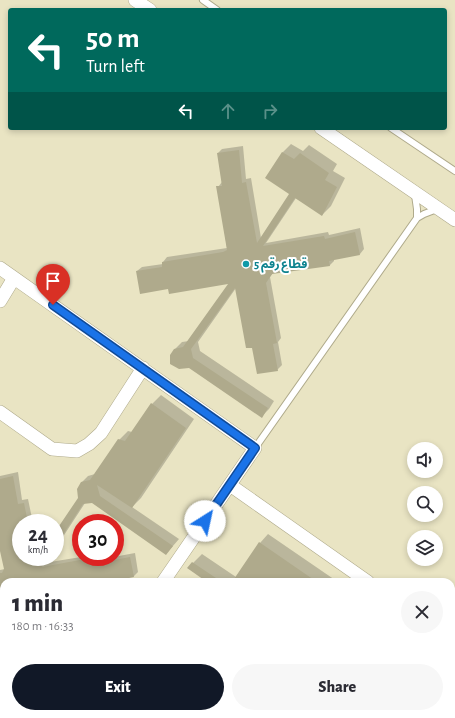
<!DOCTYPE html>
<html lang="en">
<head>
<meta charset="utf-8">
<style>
  :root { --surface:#fff; --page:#f7f7f7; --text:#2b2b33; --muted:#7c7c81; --accent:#111827 }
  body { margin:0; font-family:"Alegreya Sans","Noto Sans Arabic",sans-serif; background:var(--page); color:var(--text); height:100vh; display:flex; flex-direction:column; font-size:15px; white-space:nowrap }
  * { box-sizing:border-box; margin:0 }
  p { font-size:13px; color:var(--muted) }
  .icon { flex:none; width:22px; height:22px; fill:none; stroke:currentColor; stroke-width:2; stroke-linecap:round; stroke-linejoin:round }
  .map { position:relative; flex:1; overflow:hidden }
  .panel { position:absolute; left:0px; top:578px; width:455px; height:140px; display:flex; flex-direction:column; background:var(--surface); border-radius:12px 12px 0 0; box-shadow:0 2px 6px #0003 }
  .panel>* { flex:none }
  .banner { position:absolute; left:8px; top:8px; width:439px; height:122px; border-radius:4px; box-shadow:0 2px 6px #0003; background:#00695c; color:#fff; overflow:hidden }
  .buttons { position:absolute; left:407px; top:442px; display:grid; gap:8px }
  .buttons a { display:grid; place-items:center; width:36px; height:36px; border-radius:50%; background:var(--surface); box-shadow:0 2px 6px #0003; font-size:20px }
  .speed { position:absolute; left:12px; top:514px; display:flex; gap:8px; font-size:20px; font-weight:700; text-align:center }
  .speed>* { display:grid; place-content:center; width:52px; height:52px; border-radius:50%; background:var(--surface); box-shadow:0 2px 6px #0003; line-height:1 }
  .speed small { font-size:10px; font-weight:400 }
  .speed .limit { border:6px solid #d22; background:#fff; color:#111 }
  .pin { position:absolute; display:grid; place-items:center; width:34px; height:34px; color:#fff; margin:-41px -17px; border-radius:50% 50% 50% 0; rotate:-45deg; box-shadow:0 0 4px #0007 }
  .pin .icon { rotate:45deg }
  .me { position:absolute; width:44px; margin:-22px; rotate:35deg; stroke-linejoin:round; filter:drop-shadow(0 0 3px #0008) }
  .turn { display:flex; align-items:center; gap:14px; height:84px; padding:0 12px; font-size:18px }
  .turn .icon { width:52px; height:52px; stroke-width:2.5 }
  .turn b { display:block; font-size:28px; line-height:34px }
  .lanes { display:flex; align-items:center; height:38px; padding:0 12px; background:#0003; justify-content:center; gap:20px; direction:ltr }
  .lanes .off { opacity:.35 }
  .round { display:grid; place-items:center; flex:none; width:42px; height:42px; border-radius:21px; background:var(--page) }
  .headline { display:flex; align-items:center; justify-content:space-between; height:68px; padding:0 12px }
  h1 { font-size:24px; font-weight:800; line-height:30px }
  .primary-button { display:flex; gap:8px; margin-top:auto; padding:8px 12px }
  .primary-button a { flex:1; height:46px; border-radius:24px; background:var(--accent); color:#fff; font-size:16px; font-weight:800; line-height:46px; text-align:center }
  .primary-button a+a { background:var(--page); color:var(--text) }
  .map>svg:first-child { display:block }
  .shadow { fill:#0003 }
  .building { fill:#afaa8c }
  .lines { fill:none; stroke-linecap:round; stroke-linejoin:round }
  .lane-casing { stroke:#afaa8b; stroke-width:8 }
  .street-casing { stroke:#afaa8b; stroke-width:14 }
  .lane { stroke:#fff; stroke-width:6 }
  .street { stroke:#fff; stroke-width:13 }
  .route-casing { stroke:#114b97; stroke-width:10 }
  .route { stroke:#1a73e8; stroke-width:7 }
  .culture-dot { fill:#0f9aa8; stroke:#fff; stroke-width:1.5 }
  .labels { text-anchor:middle; stroke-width:4; stroke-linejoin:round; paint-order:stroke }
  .culture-label { font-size:12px; font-weight:bold; fill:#0d838f; stroke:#fff; text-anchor:start }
</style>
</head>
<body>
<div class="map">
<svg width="455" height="718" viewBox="0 0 455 718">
  <rect width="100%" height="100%" fill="#e9e4c3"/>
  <path class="shadow" d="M291,144l12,7 6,-6 28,19 -4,7 12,7 -14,28 -9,9 -26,-17 -30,45 62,-11 1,3 31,-7 4,21 -4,5 -26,5v2l-4,4 -57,8 -3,4 11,61 -3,4 4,23 -5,5 -24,-23 -17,-59 -38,54 2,9 74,50 -5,8 -7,7 -87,-67 7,-7 7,-1 42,-58 -63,5 -31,-17 5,-4 21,-3v-2l4,-5 60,-9 -9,-61 4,-5 -4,-29 4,-4 21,-3 3,33 5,-1 10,60 29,-44 -8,-41z
    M161,395l33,24 -53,79 -9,9 47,32 -13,15 -74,-52 -7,1 -30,46v-15l24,-36 2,-15 7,-7 7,-2 24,-34 9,-9 4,1 20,-28z
    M18,472l4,28 6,-1 5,24h-12v34h29l-6,6 37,-6 27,1 27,-5 3,19 -4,4 -23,6h-107v21l-4,1v-34l5,-1 -5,-23v-70z
    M268,534l70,48h-129l-21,-14 14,-14 34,23 24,-34z
    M0,655l4,3v17l-4,4z
    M451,665l4,2v49l-1,2h-47l-6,-4h50z"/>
  <path class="building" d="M239,150l3,33 4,-1 11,61 32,-49 -24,-16 17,-26 12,7 6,-6 29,20 -4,7 12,7 -15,29 -27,-18 -32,48 61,-10 1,3 30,-7 5,23 -31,6 1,5 -58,8 -6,9 11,60 -4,1 5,27 -21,3 -5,-26h-6l-11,-60 -44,61 2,9 75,50 -6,10 -73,-50 -10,1 -9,-5v-9l4,-6 9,-2 45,-63 -59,10 -1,-5 -28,5 -4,-23 26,-4v-5l61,-10 4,-2 -11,-64h6l-5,-33z
    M151,403l35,25 -54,80 -35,-23 3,11 73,50 -7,9 -74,-52 -9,1 -28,43v-15l23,-34 -1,-9 4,-7 9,-2 28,-41 7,2z
    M13,476l5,28 6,-1 4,20h-7v34h13l1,5 4,-5h9l-6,10 54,-10h7l1,5 26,-5 4,20 -25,5h-105v22l-4,1v-32h2l2,-4 -4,-18v-72z
    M259,542l58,40h-85z
    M192,562l30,20h-15l-20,-14z
    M4,608v13l-4,5v-13z
    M451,679l4,3v32l-3,4h-47l-5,-4h51z"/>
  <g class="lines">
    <g class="lane-casing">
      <path id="lane" d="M203,0l14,10
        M391,128l64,43
        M417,218l7,-4 13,-5
        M255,448l162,-230v-9l-2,-14"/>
    </g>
    <g class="street-casing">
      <path id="street" d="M135,0l15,10
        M321,128l134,92
        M0,268l255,180 -92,134
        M0,301l14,-23
        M0,412l52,37 25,2 12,-7 12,-11 42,-65
        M230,485l138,97
        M451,640l4,3
        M69,718l3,-4"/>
    </g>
    <use href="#lane" class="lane"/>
    <use href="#street" class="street"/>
  </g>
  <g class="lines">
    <g class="route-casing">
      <path id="route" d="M53,305l202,143 -50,73"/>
    </g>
    <use href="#route" class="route"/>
  </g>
  <circle class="culture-dot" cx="246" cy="264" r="4"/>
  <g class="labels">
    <g class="culture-label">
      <text x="254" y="268">قطاع رقم 5</text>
    </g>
  </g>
</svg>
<div class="buttons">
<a><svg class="icon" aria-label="sound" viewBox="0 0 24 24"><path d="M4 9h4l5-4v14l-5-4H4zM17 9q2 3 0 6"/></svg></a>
<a><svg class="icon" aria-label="search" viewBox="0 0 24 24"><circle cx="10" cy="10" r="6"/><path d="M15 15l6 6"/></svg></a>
<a><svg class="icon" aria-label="layers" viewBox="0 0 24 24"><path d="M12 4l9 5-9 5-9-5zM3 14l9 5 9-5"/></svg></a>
</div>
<div class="speed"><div>24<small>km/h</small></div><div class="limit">30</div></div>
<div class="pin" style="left:53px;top:305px;background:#d93025"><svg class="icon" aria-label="arrive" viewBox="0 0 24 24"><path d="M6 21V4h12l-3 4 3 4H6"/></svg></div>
<svg class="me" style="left:205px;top:521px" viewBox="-20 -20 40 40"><circle r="19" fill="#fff"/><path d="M0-13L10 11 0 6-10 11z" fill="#1a73e8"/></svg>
<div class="banner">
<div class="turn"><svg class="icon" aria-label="left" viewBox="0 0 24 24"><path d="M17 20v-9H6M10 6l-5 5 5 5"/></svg><div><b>50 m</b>Turn left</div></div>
<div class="lanes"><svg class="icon" aria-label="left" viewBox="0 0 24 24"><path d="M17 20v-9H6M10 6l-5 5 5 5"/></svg><svg class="icon off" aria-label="ahead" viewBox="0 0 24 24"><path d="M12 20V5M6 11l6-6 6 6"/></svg><svg class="icon off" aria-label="right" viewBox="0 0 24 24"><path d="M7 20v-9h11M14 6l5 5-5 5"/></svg></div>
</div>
<section class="panel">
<div class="headline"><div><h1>1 min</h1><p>180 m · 16:33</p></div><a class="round"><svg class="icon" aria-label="close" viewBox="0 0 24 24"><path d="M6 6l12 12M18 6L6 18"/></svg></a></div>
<div class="primary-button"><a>Exit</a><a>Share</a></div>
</section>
</div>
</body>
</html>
